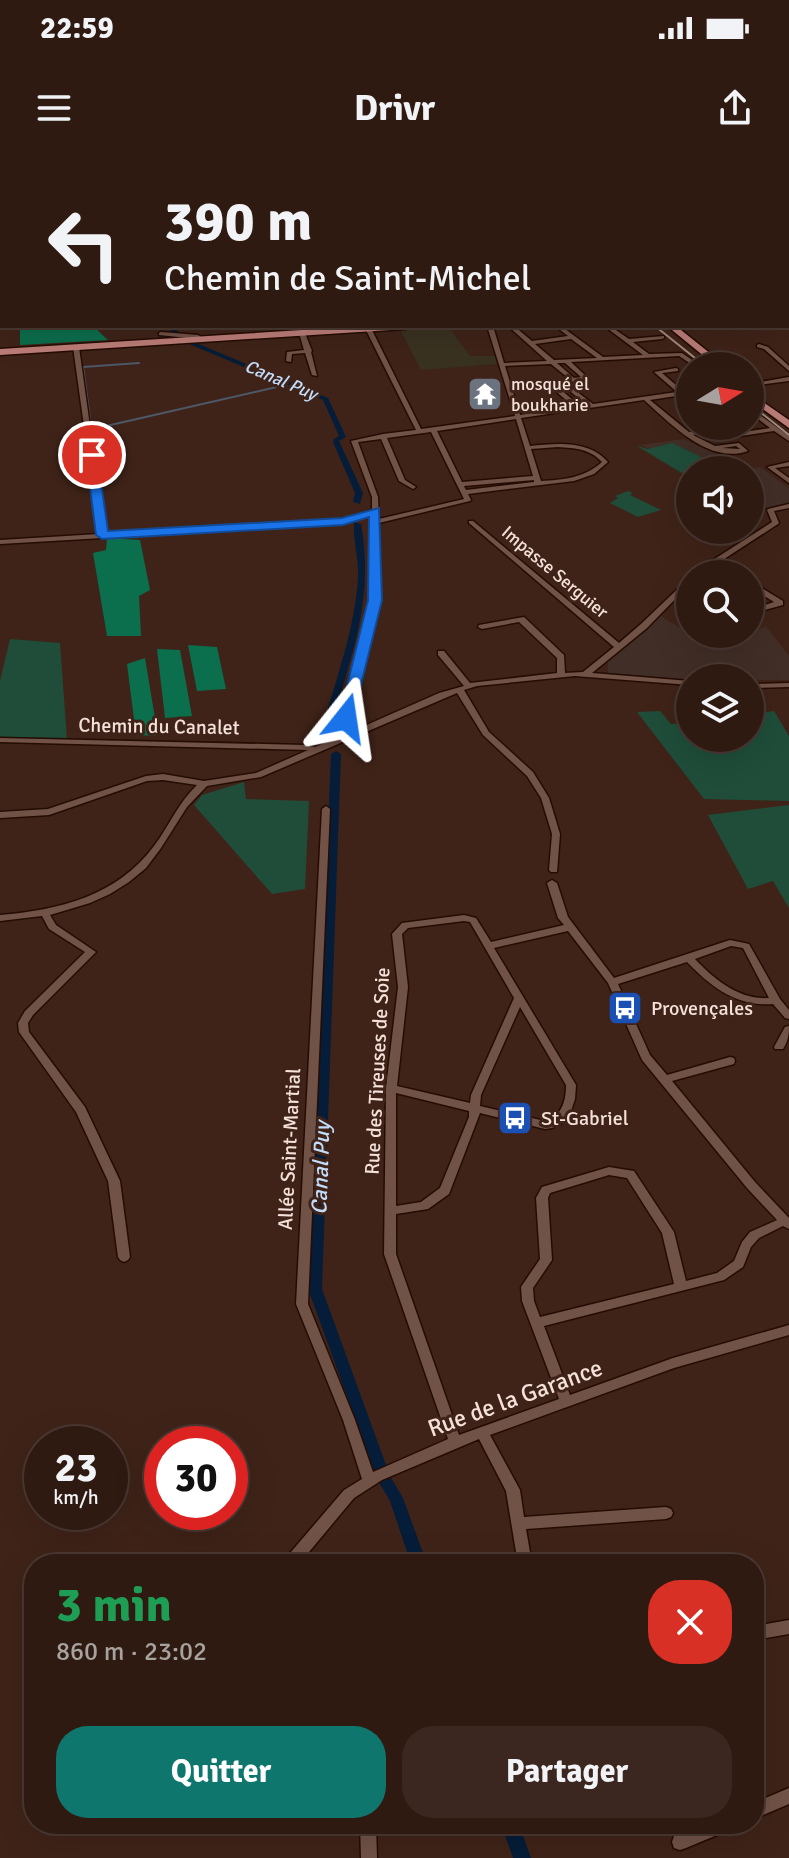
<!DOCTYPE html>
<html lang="fr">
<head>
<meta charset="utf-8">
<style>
  :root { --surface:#2f1a12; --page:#3b2720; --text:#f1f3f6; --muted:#a7a19f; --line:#4a3832; --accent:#0f766e }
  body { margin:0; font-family:Signika,sans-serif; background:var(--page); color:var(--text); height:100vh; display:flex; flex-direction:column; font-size:30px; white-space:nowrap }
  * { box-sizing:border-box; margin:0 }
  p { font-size:26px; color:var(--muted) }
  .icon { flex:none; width:44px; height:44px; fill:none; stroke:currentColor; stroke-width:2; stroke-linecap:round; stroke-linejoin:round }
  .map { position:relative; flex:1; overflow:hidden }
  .panel { position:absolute; left:24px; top:1394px; width:740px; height:280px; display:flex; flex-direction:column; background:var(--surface); border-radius:32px; box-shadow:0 8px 32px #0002,0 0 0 2px var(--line) }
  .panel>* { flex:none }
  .hud { position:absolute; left:0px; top:0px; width:790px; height:168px; box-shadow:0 8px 32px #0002,0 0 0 2px var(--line); background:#2f1a12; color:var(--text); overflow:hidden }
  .needle { width:52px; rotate:79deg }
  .buttons { position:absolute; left:676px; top:192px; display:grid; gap:16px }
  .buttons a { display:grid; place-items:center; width:88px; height:88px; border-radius:50%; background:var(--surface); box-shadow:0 8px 32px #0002,0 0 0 2px var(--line); font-size:40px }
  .speed { position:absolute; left:24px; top:1266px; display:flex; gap:16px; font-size:40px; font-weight:700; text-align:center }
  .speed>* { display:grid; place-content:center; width:104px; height:104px; border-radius:50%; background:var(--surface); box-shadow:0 8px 32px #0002,0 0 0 2px var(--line); line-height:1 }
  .speed small { font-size:20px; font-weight:400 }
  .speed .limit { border:12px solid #d22; background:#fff; color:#111 }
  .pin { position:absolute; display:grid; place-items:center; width:68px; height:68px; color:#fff; margin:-34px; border:4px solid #fff; border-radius:50%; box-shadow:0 2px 8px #0007 }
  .me { position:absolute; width:88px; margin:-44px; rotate:15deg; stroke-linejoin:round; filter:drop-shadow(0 0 6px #0008) }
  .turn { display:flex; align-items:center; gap:28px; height:168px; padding:0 32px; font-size:36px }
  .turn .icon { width:104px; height:104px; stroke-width:2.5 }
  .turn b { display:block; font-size:56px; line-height:68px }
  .round { display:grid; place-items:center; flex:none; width:84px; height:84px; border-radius:32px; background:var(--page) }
  .overview { display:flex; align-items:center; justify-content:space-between; height:136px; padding:0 32px }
  h1 { font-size:48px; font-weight:700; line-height:60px; color:#1e9e55 }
  .action { display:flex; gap:16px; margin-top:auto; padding:16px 32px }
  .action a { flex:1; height:92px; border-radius:32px; background:var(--accent); color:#fff; font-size:32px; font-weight:700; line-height:92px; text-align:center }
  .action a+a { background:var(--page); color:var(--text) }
  .status { display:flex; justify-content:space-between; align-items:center; height:56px; padding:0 40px; background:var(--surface); direction:ltr }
  .status svg { height:22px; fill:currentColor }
  header { display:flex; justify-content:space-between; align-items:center; height:104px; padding:0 32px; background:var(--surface); font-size:36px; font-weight:700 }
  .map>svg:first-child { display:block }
  .commercial { fill:#3a3221 }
  .education { fill:#412e27 }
  .green { fill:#1f4d3a }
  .forest { fill:#0b6e4d }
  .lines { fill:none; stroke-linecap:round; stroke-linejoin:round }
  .stream { stroke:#4d5868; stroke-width:2 }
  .canal { fill:#051d38; fill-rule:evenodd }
  .street-casing { stroke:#250c03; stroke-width:3 }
  .secondary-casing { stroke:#250c03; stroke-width:3 }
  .primary-casing { stroke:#250c03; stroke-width:3 }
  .street { fill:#715246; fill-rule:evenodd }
  .secondary { fill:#715246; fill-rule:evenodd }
  .primary { fill:#bc7d78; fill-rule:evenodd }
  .tram { stroke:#a28b81; stroke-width:2 }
  .route { fill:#1a73e8; stroke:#114b97; stroke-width:2 }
  .labels { text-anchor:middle; stroke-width:6; stroke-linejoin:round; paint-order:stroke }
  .far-water-label { font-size:18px; font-style:italic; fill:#c2ddfc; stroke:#3f2318 }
  .far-poi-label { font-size:18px; fill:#f4e1d9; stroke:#3f2318; text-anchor:start }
  .far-street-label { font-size:18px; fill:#f4e1d9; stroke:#3f2318 }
  .street-label { font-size:20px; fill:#f4e1d9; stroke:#3f2318 }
  .poi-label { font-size:20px; fill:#f4e1d9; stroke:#3f2318; text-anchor:start }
  .water-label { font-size:22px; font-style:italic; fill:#c2ddfc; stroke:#3f2318 }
  .near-street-label { font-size:24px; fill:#f4e1d9; stroke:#3f2318 }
</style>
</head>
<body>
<div class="status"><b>22:59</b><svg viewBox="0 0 49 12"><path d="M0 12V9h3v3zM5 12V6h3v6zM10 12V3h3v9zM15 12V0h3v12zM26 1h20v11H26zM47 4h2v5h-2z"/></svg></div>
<header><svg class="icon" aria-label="menu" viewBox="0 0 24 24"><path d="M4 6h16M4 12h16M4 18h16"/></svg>Drivr<svg class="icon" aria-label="share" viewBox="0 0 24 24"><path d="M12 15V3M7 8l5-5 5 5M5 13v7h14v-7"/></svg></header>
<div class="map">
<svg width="789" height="1698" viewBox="0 0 789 1698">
  <rect width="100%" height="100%" fill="#3f2318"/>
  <path class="commercial" d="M448,166l22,30h25l3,8 -77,6 -21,-41z"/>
  <path class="education" d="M683,279l70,29 7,-1 29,21v16l-33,5 -6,-4v-35h-57l-52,-25z
    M661,456l51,32 54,-22 23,30v24h-99l-82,-7v-13z"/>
  <path class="green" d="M672,283l48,23 -30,4v8l-53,-32 11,3z
    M628,331l5,2 -3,2 31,15 -23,7 -28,-14 8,-5 -3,-2z
    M10,479l50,4 7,97 -67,-2v-57z
    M660,551l11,13 19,-1v15h60v-23l24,-4 15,25v65l-85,-2 -67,-87z
    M244,622l2,17 63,2 -4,88 -33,5 -78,-89 8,-10z
    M789,645v103l-16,-27 -25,8 -40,-74z"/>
  <path class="forest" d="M20,166h73l15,14 -88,5z
    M107,378l33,2 10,50 -11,6 2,40h-34l-14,-83 13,-3z
    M188,485l29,2 9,42 -29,2z
    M157,489l23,1 12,66 -27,2z
    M145,498l13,78 -22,-1 -9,-71z"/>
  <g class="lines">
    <path class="stream" d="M93,269l197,-45
      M103,356l-20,-149 56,-4"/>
    <path class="canal" d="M172,167l6,4v2h-4l-4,-3v-2z
      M189,180l139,58 18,39 -7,4 24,52 -3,11 -7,-2 2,-9 -22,-51 1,-3 5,-3 -16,-36 -136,-57v-2z
      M354,362l7,2c13,73 -8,126 -28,195l-4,3 -4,-3c13,-46 30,-92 33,-141 1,-18 -5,-38 -4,-56z
      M336,591l5,3 -19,535 68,187 13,22 24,66h-16l-21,-63 -13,-22 -69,-190 23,-535z
      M501,1664h18l12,34h-18z"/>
    <g class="street-casing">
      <path id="street" d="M4,0h4l-1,2h-4z
        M458,0h5l3,2h-5z
        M575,0h4l-2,2h-4z
        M630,0h37l1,1 -10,1z
        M690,0h4v2h-4z
        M788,5h1v2h-1z
        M2,8v5l-2,1v-5z
        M788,27h1v2h-1z
        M788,47h1v3h-1z
        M788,55h1v3h-1z
        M788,65h1v3h-1z
        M788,80h1v3h-1z
        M368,166l3,2 50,101 94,-13 -28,-90h6l11,37 43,-2 -39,-35h6l18,15 36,-5 -13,-10h6l42,31 40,-2 -39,-29h6l19,13 35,-3v2l-2,1 -29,3 16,12 33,-1 19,13h-7l-15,-10 -108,6 17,16 -15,4 -22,-18 -46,2 15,49 54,-8 -22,-19 15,-4 26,20 84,-12 -23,-20 22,-4 2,1v2l-16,2 21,18 7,-1v4l-8,1 8,6v5l-14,-10 -26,4 39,32 26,-4 -2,-2h7l9,8 41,-6 -20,-15v-5l39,28v5l-15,-10 -46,7 -10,-7 -25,4 22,11 24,-3 9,8c-39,14 -77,-27 -104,-51l-123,18 9,28c27,-3 59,-6 78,16l-14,12 -20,7 -106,13 3,6 -1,1 -91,22 1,49 -8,63 -26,99 93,-41 25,-7 -26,-31v-4h6l26,32 87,-10v-15l-38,-36 -37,7 -4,-2 1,-2 45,-8 40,38 1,18 18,-1 31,-25 -145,-124v-2h4l146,122 22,-19 47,-45 2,-1v6l-43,44 -55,45 98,8v4l-115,-9 -98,10 -13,4 25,42 44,40 16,26 11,36 -3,38h-6l-2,-2 3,-36 -11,-36 -14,-22 -44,-41 -26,-42 -196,84 -54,9 -20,21 -26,41 -15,20 -17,14 -19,12 -20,9 -40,12 6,10 40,27 -63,63 -5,8 1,9 56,75 35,74 10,76 -2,3 -4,2 -4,-2 -2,-3 -10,-76 -32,-69 -57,-80 -1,-9 7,-12 60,-59 -36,-23 -7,-13 -42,5v-6c59,-5 117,-19 154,-69 15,-20 24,-43 43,-61l-34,-5 -16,1 -98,34 -49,3v-6l48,-3 98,-33 17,-2 41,7 52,-8 52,-23 -308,-8v-4l305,7 10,2 22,-9 27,-103 10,-63 -2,-58 -29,10 -343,20v-4l99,-6 -26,-187 3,-2 3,2 26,187 237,-14 30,-10v-13l-21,-56 32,-7 33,-4 -51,-102zM571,179l26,19 -43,2 -19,-16zM557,203h8l16,14 -7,1zM566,228l21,17 -7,1 -20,-17zM516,259l17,57 -71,6 -25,-51zM431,272l33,67 -85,20 -1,-22 -20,-55 23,-3 18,42 14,8 3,-2 -11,-7 -18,-42zM736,286l4,3 -18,-1zM558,287c17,1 32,2 44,15 -17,16 -40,18 -61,19l-10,-32zM534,320v2l-68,8 -2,-4z
        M302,171l3,2 7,18 -1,1 6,24 -5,-1 -7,-22 -13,1 -1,8 -5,-1 1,-9 17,-2 -5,-17z
        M161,172l37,3 3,2 -3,2 -39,-4v-2z
        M759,184l9,3 21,19v5l-25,-22 -7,-2v-2z
        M712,202l2,1 2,3h-6l-1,-2z
        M789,217v4l-32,4 -3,-2z
        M789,302v4l-14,2 14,10v5l-22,-16z
        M789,344v4l-15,3 5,12 -1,1 -60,39 17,11h-8l-14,-8 -12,8h-8l15,-11 1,-2 4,-1 59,-38 -5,-12 1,-1z
        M750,421l33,20v4l-33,9v-4l24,-8 -8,-5 -16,4v-4l11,-3 -11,-8z
        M789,523v4l-39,1v-4z
        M326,646l4,3 -22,495 47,116 18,52 75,-33 -64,-185 2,-166 12,-101 -6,-53 10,-11 62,-8 12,3 15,24 73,-17 -6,-7 -11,-35 5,-3 5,3 11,34 46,61 116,-38 19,4 31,55 9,11v9l-4,-1 -12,-14c-36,3 -62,-17 -86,-42l-69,22 32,71 17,20 63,-18 4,1 1,3 -1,3 -62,17 83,101 34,36v11l-6,-3 -24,12 -8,9 -8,20 -19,13 -180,46 26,69 103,-37 116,-33v10l-115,33 -184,67 30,55 4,27 142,-10 5,2 2,4 -2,4 -5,2 -140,10 6,35h-14l-12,-73 -27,-52 -97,41 -28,18 -55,66h-16l2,-5 59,-69 18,-11 -19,-59 -47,-116 26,-495zM464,761l6,1 44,76 -43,97 -1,8 -73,-17 11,-99 -6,-53 6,-6zM568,771l40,52 34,77 105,128 30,32 -27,12 -8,10 -8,19 -17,12 -31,8 -12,-49 -40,-61 -25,-4 -67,20 -6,11 4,61 -19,28 1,14 37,98 -100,36 -63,-181v-40l32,-5 21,-15 31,-81 65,16 7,-1 9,-4 10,-13 4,-12 1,-14 -82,-137zM731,786l12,2 26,50c-30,2 -54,-18 -74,-39zM520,847l46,78c0,16 -4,31 -21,36l-65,-15 1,-11zM396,933l73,18v6l-29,71 -19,14 -25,4zM609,1015l18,3 35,55 12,51 -134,33 -6,-16 -1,-13 19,-28 -4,-62 2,-5z
        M789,866c0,10 -1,15 -6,23h-8l-1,-2 11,-20z
        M789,1460v14l-35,6v-14z
        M789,1628v16l-35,15v-16z
        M360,1664h16l1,34h-16z
        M704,1664h27l-2,6 -43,18 -6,2 -6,-2 -2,-6 2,-6z"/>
    </g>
    <g class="secondary-casing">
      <path id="secondary" d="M344,0h6l2,2h-6z
        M562,0h6v2h-6z
        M766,0h22l1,3 -1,-1z
        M0,60h2v4h-2z
        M788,138h1v4h-1z"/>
    </g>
    <g class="primary-casing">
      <path id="primary" d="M398,0h7l1,2h-7z
        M366,166h44l-4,3 -406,26v-6z
        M667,166h9l50,40h-10z
        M750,233l39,27v8l-39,-28z"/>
    </g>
    <use href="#street" class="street"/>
    <use href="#secondary" class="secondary"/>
    <use href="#primary" class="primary"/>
    <path class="tram" d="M655,166l50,40
      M750,244l39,31"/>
  </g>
  <path class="route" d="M92,292l5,3 11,76 234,-13 37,-10 3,92 -30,121 -13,-3 29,-118 1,-83 -26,8 -241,14 -6,-4 -10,-80z"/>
  <defs>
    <g id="temple-square" transform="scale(1.8)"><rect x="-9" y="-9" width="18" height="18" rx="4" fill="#6b7280" stroke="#3f2318"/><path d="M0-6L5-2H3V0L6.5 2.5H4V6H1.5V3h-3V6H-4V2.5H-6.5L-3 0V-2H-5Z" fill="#fff"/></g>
    <g id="bus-square" transform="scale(1.8)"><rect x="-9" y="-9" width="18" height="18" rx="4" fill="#1a4fb4" stroke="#3f2318"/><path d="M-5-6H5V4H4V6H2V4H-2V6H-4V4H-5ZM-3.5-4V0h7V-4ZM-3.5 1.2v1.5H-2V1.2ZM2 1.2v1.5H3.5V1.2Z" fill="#fff"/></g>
  </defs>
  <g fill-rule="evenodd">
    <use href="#temple-square" x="485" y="234"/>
    <use href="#bus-square" x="625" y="848"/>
    <use href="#bus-square" x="515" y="958"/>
  </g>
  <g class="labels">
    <g class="far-water-label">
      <text transform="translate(281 220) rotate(23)" y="6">Canal Puy</text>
    </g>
    <g class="far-poi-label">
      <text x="511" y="230">mosqué el<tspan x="511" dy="21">boukharie</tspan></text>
    </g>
    <g class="far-street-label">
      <text transform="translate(555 412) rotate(40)" y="6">Impasse Serguier</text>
    </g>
    <g class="street-label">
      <text transform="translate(159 566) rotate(1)" y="7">Chemin du Canalet</text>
      <text transform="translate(377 911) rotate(-87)" y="7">Rue des Tireuses de Soie</text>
      <text transform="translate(289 989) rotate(-87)" y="7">Allée Saint-Martial</text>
    </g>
    <g class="poi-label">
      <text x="651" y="855">Provençales</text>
      <text x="541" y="965">St-Gabriel</text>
    </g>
    <g class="water-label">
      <text transform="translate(320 1008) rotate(-88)" y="8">Canal Puy</text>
    </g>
    <g class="near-street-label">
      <text transform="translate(515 1238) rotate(-20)" y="8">Rue de la Garance</text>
    </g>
  </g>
</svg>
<div class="buttons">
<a><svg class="needle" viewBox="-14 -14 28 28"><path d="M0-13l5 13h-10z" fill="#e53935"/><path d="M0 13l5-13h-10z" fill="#a7a19f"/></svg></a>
<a><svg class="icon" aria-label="sound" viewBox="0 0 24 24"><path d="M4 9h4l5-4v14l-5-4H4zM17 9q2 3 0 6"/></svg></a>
<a><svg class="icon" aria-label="search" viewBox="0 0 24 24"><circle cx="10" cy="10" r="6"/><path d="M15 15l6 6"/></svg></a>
<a><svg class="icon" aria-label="layers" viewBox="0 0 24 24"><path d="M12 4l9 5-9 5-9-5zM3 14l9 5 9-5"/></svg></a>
</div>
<div class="speed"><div>23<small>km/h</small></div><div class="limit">30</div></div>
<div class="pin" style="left:92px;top:295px;background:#d93025"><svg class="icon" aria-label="arrive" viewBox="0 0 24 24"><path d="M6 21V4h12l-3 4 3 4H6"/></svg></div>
<svg class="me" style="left:346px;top:558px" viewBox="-20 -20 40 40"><path d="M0-17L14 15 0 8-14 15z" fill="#1a73e8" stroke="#fff" stroke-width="4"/></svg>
<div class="hud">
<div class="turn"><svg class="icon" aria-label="left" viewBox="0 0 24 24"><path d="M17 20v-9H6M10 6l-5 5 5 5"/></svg><div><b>390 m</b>Chemin de Saint-Michel</div></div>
</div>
<section class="panel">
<div class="overview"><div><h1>3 min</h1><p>860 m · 23:02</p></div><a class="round" style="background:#d93025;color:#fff"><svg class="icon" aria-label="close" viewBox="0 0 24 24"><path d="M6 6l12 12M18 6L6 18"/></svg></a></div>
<div class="action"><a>Quitter</a><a>Partager</a></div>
</section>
</div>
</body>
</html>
